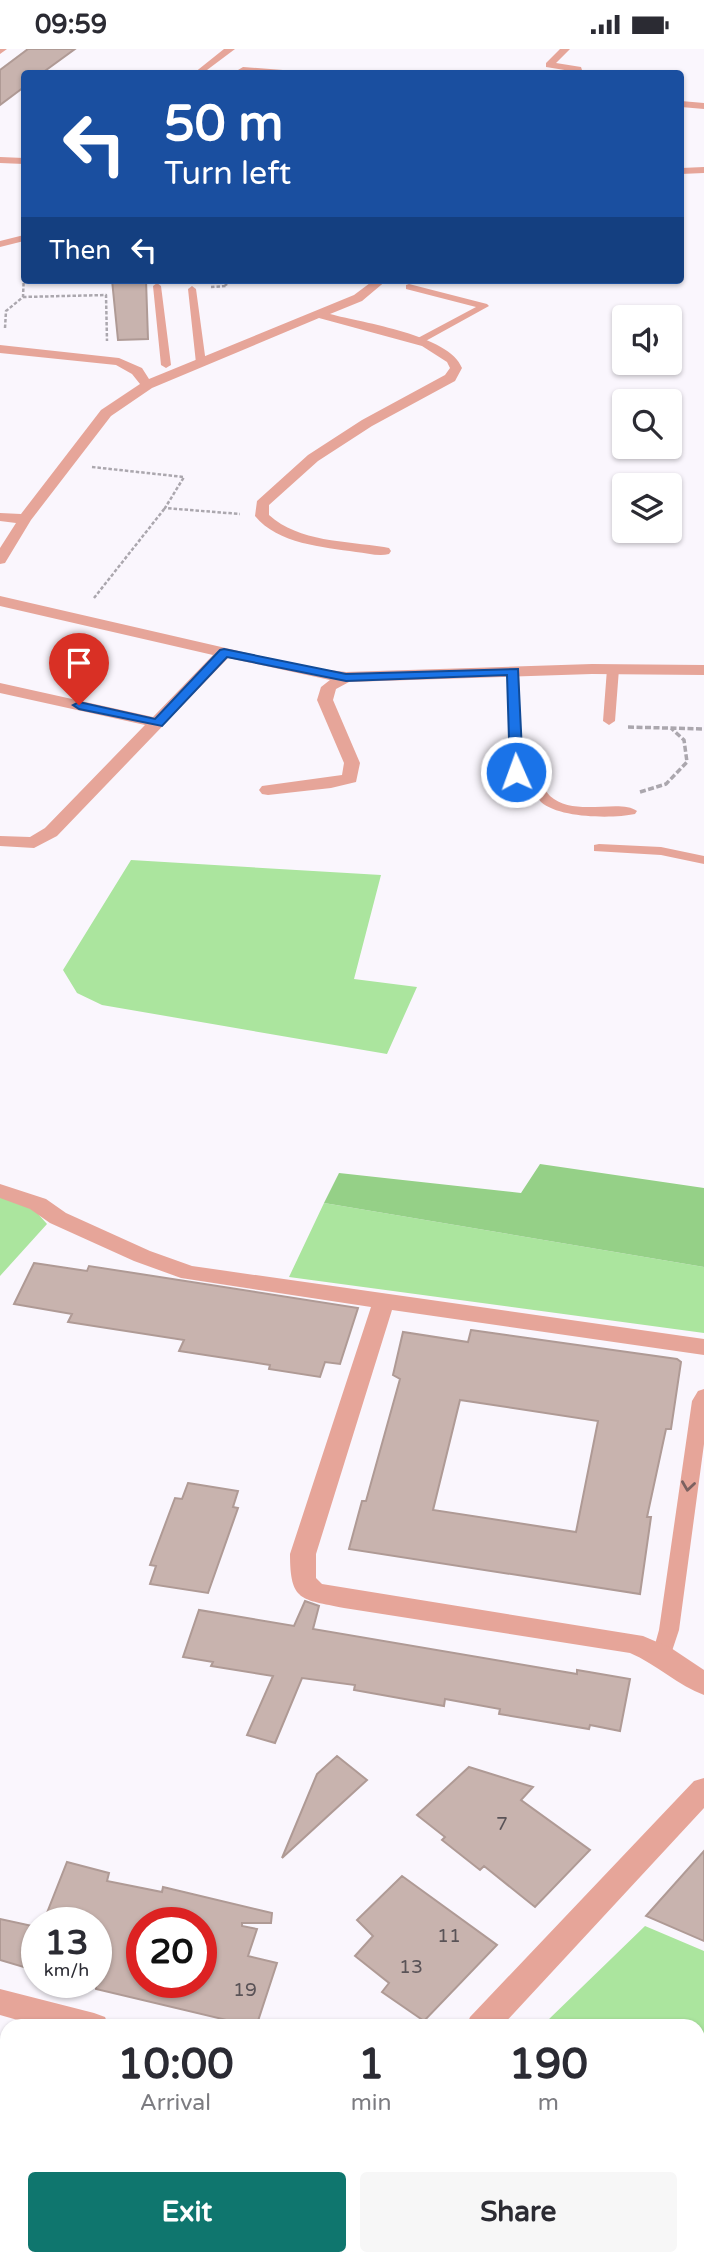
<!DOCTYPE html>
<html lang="en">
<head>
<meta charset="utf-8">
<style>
  :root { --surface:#fff; --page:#f7f7f7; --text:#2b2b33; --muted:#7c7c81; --accent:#0f766e }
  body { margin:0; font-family:"Varela Round",sans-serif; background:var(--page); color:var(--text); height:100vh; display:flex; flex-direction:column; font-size:26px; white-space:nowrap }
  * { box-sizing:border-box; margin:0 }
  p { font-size:23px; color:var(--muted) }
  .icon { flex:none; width:38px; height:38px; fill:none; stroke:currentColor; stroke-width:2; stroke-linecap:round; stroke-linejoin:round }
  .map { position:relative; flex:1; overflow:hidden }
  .side { position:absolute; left:0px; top:1970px; width:705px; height:247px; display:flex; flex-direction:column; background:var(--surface); border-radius:21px 21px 0 0; box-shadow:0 2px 5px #0004 }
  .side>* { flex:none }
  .guide { position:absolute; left:21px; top:21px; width:663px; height:214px; border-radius:7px; box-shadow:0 2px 5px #0004; background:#1a4fa0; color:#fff; overflow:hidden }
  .controls { position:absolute; left:612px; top:256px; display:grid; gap:14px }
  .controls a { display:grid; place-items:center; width:70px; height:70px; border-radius:7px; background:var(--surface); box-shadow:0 2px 5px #0004; font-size:35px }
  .speed { position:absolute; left:21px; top:1858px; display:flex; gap:14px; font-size:35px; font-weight:700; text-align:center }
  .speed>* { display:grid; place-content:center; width:91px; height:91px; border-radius:50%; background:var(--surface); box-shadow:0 2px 5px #0004; line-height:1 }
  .speed small { font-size:18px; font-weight:400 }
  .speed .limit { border:10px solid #d22; background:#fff; color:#111 }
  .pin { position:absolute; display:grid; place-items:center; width:60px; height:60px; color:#fff; margin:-72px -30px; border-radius:50% 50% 50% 0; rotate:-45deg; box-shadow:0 0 7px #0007 }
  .pin .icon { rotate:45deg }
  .me { position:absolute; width:77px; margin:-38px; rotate:358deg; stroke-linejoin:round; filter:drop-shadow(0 0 5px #0008) }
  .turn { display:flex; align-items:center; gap:24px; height:147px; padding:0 28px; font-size:32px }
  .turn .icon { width:91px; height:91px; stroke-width:2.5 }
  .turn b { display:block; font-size:49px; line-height:60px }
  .then { display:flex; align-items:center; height:66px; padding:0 28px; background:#0003; gap:14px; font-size:26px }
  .eta { display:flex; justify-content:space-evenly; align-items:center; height:119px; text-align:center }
  .eta b { font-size:42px; font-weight:700; line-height:49px }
  .action { display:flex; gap:14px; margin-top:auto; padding:14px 28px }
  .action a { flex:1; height:80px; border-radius:7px; background:var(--accent); color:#fff; font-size:28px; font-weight:700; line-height:80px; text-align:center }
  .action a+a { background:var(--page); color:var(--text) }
  .status { display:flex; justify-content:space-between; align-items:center; height:49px; padding:0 35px; background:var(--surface); direction:ltr }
  .status svg { height:19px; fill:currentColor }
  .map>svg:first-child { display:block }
  .green { fill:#abe59e }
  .forest { fill:#95d087 }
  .building { fill:#c8b3ae; stroke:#af9a95; stroke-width:2; fill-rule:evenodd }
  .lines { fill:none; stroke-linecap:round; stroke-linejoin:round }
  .path-far1 { stroke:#aba7ae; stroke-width:2.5; stroke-dasharray:3.5 2; stroke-linecap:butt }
  .path { stroke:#aba7ae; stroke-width:3.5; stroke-dasharray:6 2.5; stroke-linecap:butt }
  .service { fill:#e6a599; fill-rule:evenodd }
  .pedestrian { fill:#e6a599; fill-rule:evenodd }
  .minor { fill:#e6a599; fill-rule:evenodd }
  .tertiary { fill:#e6a599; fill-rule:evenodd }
  .oneway { stroke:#7c6160 }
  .route { fill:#1a73e8; stroke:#114b97; stroke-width:2 }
  .labels { text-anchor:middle; stroke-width:5; stroke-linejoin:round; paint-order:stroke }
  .near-number-label { font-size:19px; fill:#5a5357 }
</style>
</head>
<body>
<div class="status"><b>09:59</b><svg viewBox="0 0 49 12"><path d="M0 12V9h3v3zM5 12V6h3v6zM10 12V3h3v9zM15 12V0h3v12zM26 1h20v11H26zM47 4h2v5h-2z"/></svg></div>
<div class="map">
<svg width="704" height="2216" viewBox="0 0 704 2216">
  <rect width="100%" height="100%" fill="#faf6fd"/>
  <path class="green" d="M131,811l250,15 -27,104 63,8 -30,67 -285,-49 -25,-12 -14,-23z
    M0,1148l31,9 16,18 -47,52z
    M324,1154l380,64v66l-415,-56z
    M645,1877l59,25v314h-39l-9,-6h42v-232l-149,-1 -1,-6z"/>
  <path class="forest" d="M540,1115l164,24v79l-380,-64 15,-30 182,20z"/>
  <path class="building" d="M28,0h47l-33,24h-18v14l-24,18v-35z
    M112,231h34l2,59 -30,1z
    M34,1214l53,8 2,-5 269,42 -18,56 -15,-2 -5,15 -51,-8 1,-4 -91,-14 5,-11 -116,-18 4,-8 -58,-10z
    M471,1281l206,29 4,3 -10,67h-5l-19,88h4l-11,77 -291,-45 13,-48h4l34,-122 -7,-4 10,-43 65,10zM460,1351l138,21 -22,111 -143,-22z
    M188,1434l50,8 -5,16 5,1 -30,85 -58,-9 6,-18 -6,-1 25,-67 7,1z
    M305,1552l14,5 -6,23 264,45v-4l53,9 -10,52 -30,-6 -1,4 -90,-15 1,-5 -55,-10 -1,7 -90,-16 1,-5 -53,-7 -27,65 -28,-8 26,-59 -62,-10 2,-4 -30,-5 16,-47 95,16z
    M337,1707l30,24 -85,78 35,-84z
    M469,1718l64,20 -12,13 69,50 -55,57 -51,-41 -4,4 -38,-30 3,-3 -28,-22z
    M704,1802v90l-58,-25z
    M67,1813l42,11 -2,8 55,11 1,-5 109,26 -1,10h-29v3l15,3 -9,27 29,7 -21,64 -160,-38v-66h-53zM142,1874h59v60h-59z
    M402,1827l95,69 -73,76 -42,-29 7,-9 -34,-27 18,-20 -16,-16z
    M0,1870l37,8v44l-37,-11z"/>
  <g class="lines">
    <path class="path-far1" d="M211,238l16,-1 -4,-6
      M23,248l83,-2 1,46
      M5,279l1,-17 17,-14 1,-24
      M92,418l92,10 -19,31 75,6
      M94,549l71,-90"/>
    <path class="path" d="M628,678l76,2
      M640,743l26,-8 21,-22 -3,-22 -13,-12"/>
    <path class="service" d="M157,234l4,3 10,79 -5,3 -5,-3 -8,-79z
      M409,235l78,20 2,2 -67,37h-6v-4l60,-32 -70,-18v-4z
      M192,237l4,3 10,74 -5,3 -5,-3 -8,-74z
      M613,616l6,4 -4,52 -6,4 -6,-4 4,-52z
      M513,619l6,4 3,97 15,2c4,8 7,19 13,25 24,22 70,2 87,15l-2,3c-23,5 -76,4 -94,-12 -6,-7 -10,-17 -14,-25l-16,-2 -4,-103z
      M599,795l62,3 43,9v8l-43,-9 -67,-4v-6z
      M704,1340v55l-25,186 -10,30 -7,3 -7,-3 -3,-5 7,-25 33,-229 6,-10z"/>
    <path class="pedestrian" d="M560,0h10l-14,14 25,4 2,6 -37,-6v-4z"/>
    <path class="minor" d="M0,0h7l-7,5z
      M224,0h11l-32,24h-9z
      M243,18l40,3 5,3 -48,-1 -2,-2z
      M681,52l23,2v6l-23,-2z
      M24,186v6l-24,6v-6z
      M374,231h13l-25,21 -32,13c33,9 120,21 132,54l-7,13 -83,45 -54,35 -49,44v10c30,27 77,26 115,32l5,1 2,3 -2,3c-10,3 -22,-1 -33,-2 -33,-5 -78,-8 -101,-36l2,-15 51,-46 54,-35 83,-45 5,-7 -3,-6 -25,-16 -103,-28 -167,70 -41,28 -80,104 -26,43 -5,1v-16l16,-25 -16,-2v-8l21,1 80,-104 39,-26 -8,-10 -16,-9 -116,-12v-8l119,13 23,10 7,11 205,-84z
      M0,547l313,72 33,4 246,-8 112,1v10l-112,-1 -243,8 -13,7 -3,11 27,63 -4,19 -25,6 -63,7 -6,-1 -3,-4 3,-4 80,-11 2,-12 -27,-63 4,-13 9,-7 -102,-22 -171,178 -23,12 -34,-2v-10l30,1 15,-9 100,-103 -145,-32v-10l153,34 60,-62 -213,-49z
      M0,1135l46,15 20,14 84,38 42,15 512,73v16l-312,-45 -76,244v24l6,6 321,52 28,12 33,22v25c-25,-9 -48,-31 -74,-42l-286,-45c-43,-9 -54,-6 -54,-54l81,-247 -190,-29 -47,-17 -84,-38 -20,-14 -30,-11z
      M704,1729v30l-203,219h-35l4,-10 224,-236z
      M0,1940l94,24 11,4 4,10h-67l-42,-12z"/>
    <path class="tertiary" d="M0,108l24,1v6l-24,-1z
      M704,118v6l-23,1v-6z"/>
  </g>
  <defs><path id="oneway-chevron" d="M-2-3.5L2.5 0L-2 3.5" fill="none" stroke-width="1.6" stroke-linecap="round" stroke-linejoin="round" transform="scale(1.75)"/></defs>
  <use class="oneway" href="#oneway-chevron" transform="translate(688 1437) rotate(98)"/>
  <path class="route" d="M224,600l122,25 172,-5 5,103 -7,4 -6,-4 -3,-97 -161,6 -119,-24 -65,69 -83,-17 -6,-4 6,-3 76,17 65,-69z"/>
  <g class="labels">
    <g class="near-number-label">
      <text x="502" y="1781">7</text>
      <text x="449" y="1893">11</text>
      <text x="411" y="1924">13</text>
      <text x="245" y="1947">19</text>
    </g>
  </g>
</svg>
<div class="controls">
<a><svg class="icon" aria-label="sound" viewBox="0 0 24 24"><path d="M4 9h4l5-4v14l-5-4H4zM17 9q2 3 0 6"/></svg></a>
<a><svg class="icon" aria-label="search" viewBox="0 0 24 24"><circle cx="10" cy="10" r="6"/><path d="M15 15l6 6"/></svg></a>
<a><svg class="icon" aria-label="layers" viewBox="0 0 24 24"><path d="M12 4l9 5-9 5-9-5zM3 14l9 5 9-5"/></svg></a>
</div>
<div class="speed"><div>13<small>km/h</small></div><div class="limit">20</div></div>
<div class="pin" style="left:79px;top:656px;background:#d93025"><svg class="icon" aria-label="arrive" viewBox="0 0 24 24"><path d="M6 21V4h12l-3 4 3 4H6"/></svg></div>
<svg class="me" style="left:516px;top:723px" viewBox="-20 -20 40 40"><circle r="17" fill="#1a73e8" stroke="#fff" stroke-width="3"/><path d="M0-11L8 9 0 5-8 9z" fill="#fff"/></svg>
<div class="guide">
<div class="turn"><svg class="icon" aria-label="left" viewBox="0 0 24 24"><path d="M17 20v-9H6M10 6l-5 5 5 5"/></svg><div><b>50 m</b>Turn left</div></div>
<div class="then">Then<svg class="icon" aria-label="left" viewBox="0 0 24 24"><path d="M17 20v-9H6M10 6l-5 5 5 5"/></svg></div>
</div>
<section class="side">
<div class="eta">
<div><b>10:00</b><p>Arrival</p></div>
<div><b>1</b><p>min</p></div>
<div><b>190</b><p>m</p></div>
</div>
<div class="action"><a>Exit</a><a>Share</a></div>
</section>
</div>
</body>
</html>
